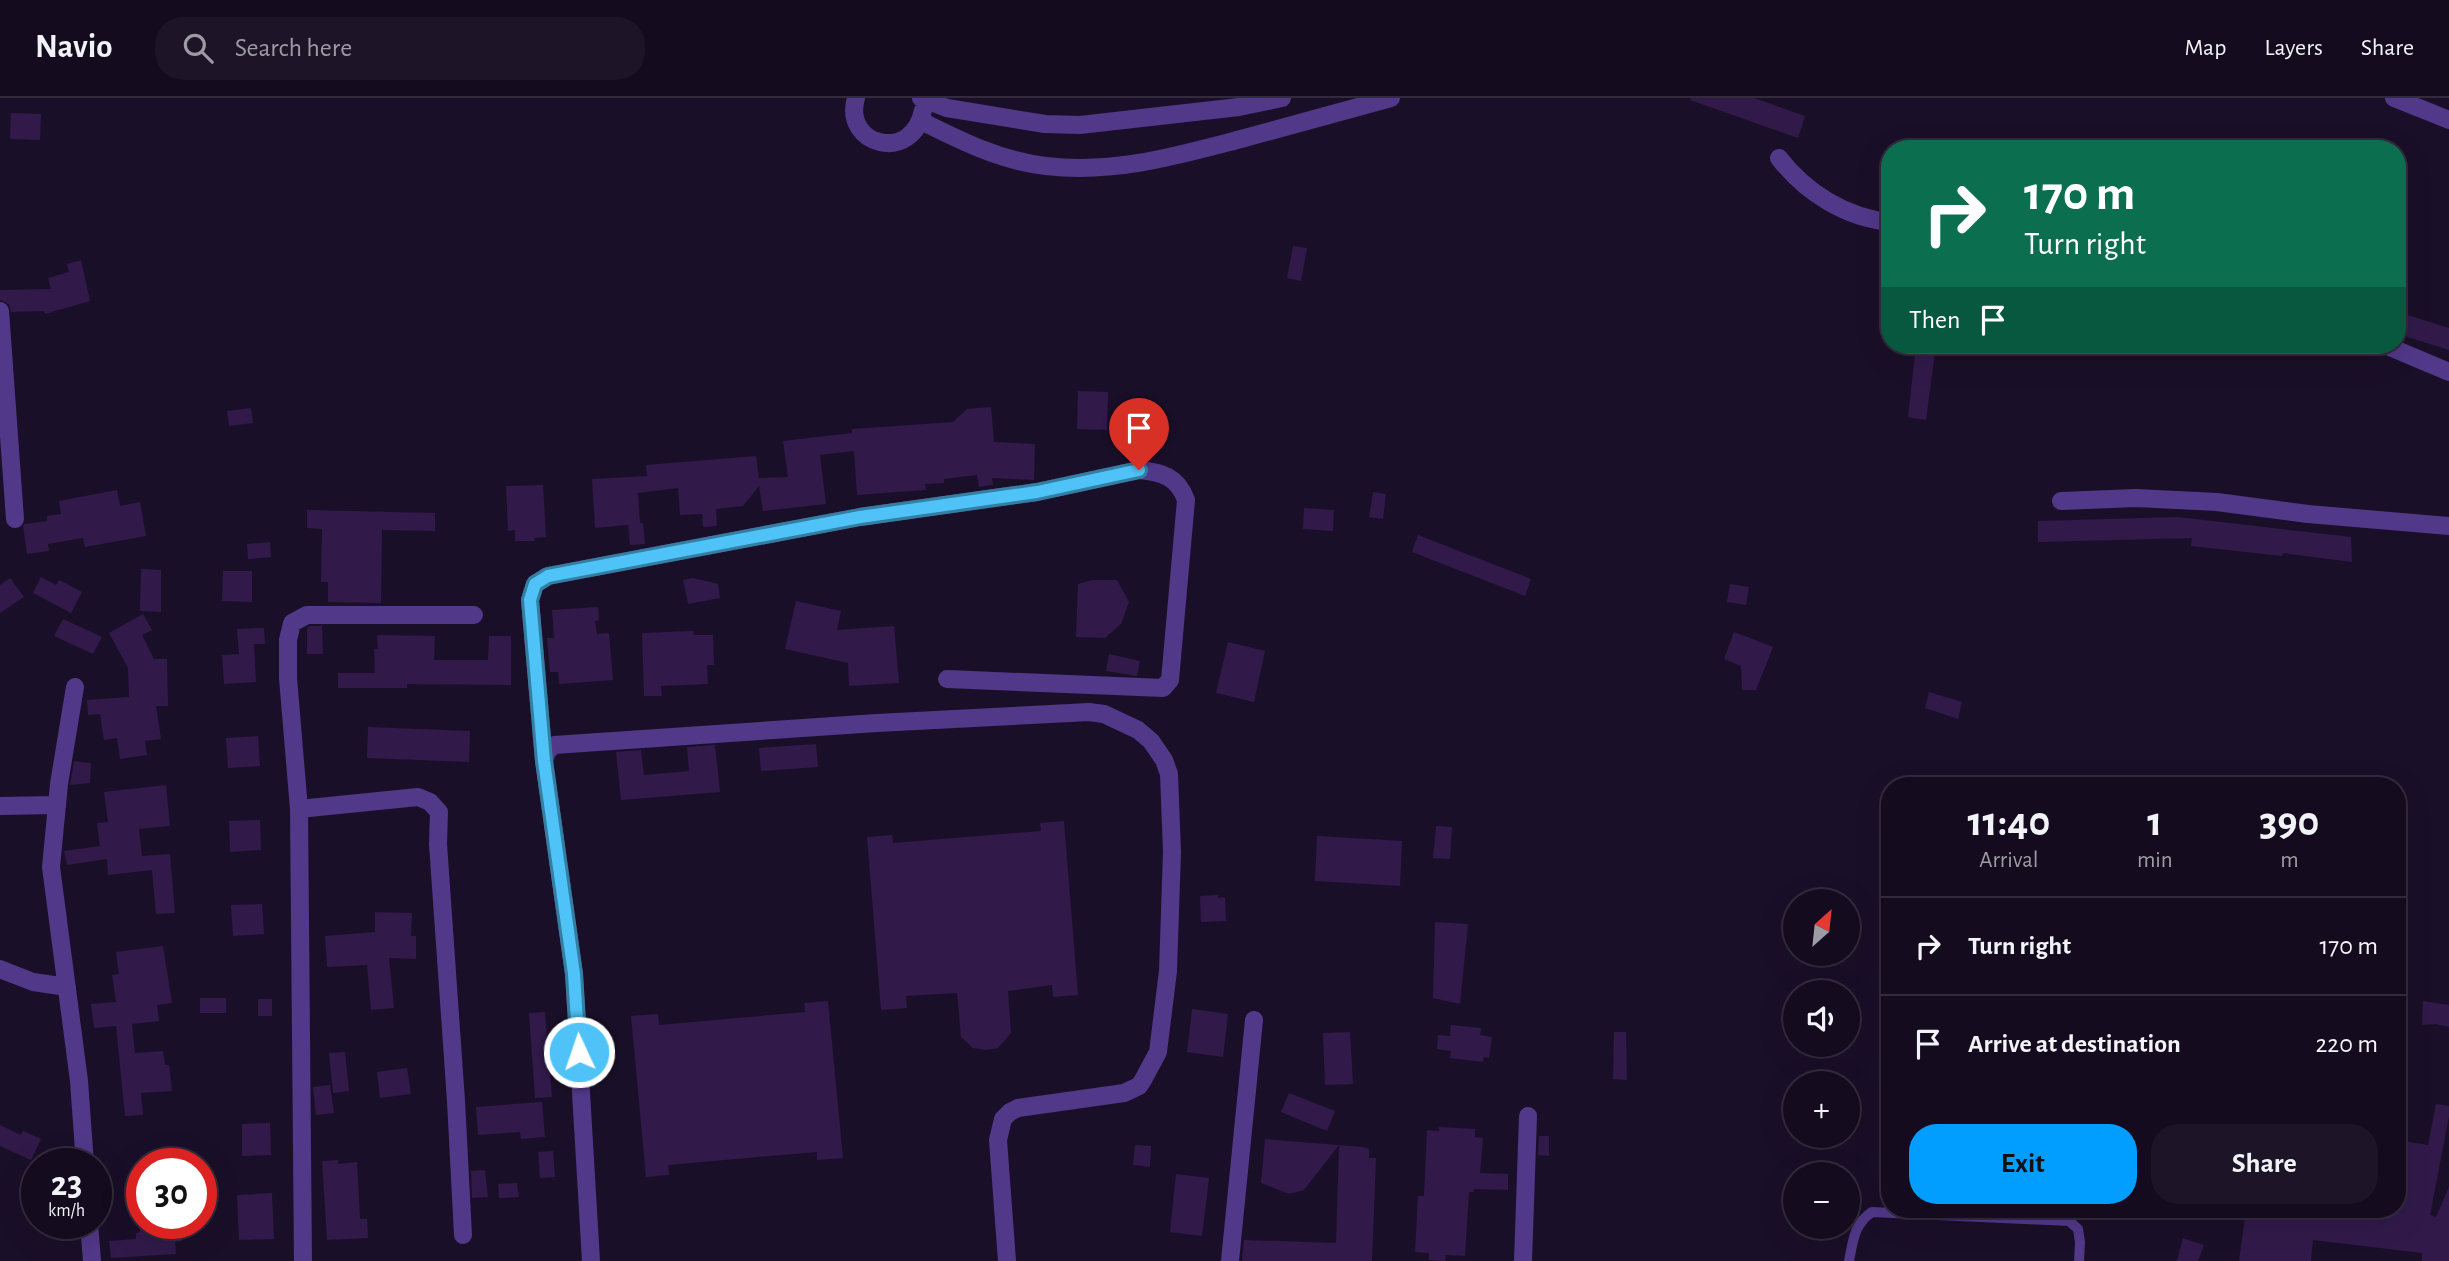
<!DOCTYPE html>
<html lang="en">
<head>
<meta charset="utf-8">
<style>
  :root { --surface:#140b1e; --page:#1d1427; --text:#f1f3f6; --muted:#9d9ba4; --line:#332b3c; --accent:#029eff }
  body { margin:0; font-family:"Alegreya Sans",sans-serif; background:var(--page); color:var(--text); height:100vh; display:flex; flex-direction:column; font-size:26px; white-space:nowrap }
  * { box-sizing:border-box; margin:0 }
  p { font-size:23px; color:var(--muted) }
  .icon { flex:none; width:38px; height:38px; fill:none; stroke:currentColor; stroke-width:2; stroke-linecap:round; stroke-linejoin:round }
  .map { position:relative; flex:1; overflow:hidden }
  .details { position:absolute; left:1881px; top:679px; width:525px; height:441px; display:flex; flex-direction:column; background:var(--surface); border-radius:28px; box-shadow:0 7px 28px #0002,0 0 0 2px var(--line) }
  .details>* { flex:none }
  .banner { position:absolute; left:1881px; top:42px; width:525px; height:214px; border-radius:28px; box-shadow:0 7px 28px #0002,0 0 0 2px var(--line); background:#0b6e4f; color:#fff; overflow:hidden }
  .needle { width:46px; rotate:27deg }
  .tools { position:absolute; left:1783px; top:791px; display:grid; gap:14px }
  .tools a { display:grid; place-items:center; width:77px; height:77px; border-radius:50%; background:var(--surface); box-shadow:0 7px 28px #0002,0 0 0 2px var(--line); font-size:35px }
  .speed { position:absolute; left:21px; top:1050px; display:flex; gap:14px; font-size:35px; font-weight:700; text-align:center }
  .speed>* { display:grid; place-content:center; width:91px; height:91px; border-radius:50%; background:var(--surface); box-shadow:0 7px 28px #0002,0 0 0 2px var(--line); line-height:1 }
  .speed small { font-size:18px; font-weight:400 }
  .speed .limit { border:10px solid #d22; background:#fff; color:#111 }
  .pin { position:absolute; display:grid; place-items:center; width:60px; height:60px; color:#fff; margin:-72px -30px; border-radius:50% 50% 50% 0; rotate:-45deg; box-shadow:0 0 7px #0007 }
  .pin .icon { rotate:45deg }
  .me { position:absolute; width:77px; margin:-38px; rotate:357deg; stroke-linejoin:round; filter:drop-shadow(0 0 5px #0008) }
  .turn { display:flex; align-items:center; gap:24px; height:147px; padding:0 28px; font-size:32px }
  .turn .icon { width:91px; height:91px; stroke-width:2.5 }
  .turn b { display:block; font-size:49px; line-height:60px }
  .then { display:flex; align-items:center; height:66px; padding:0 28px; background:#0003; gap:14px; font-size:26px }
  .eta { display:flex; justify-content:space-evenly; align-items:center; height:119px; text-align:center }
  .eta b { font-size:42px; font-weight:600; line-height:49px }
  .button { display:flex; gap:14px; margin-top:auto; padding:14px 28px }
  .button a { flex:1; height:80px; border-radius:28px; background:var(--accent); color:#111; font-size:28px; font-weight:600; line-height:80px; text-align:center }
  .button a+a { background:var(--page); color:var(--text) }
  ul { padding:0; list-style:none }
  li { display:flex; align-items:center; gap:21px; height:98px; padding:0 28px; border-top:2px solid var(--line) }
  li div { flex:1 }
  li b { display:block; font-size:26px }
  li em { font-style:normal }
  header { display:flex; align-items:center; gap:42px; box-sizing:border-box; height:98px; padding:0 35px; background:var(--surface); border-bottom:2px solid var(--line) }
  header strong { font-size:33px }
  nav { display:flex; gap:38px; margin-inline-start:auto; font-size:24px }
  .search { width:490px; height:63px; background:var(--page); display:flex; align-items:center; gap:18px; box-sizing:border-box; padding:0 24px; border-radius:28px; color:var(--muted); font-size:26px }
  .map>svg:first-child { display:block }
  .building { fill:#311a4a }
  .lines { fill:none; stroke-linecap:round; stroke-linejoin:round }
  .service { stroke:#523889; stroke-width:10 }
  .minor { stroke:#523889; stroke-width:18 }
  .route-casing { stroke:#337fa1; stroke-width:18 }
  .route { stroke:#4fc3f7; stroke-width:12 }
</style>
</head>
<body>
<header>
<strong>Navio</strong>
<div class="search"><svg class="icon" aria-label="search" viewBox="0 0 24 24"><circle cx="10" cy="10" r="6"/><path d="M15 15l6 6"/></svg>Search here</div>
<nav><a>Map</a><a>Layers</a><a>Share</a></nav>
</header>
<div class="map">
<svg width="2449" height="1163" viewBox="0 0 2449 1163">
  <rect width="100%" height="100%" fill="#1a0f28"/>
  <path class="building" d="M1691,0h63l51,18 -7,22 -108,-38z
    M11,15l30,1 -1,26 -30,-1z
    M1293,148l14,2 -6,33 -14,-3z
    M81,162l9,41 -45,13 -1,-3 -33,1 -2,-8 -9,-4v-10l51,-1 -3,-11 21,-6 -2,-8z
    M2398,214l51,16v22l-51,-16z
    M1916,247h20l-10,75 -18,-3z
    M1078,293l30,1 -1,38 -30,-1z
    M991,309l3,35 41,2 -1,36 -42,-2 1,7 -14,2 -2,-12 -33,4v4l-19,1 1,6 -69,5 -3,-44 -34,4 6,49 -63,7 -4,-25 -16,20 -27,3 1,17 -14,1 -1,-13 -22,1 -2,-27 -40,5 2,30h3l2,21 -15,1 -2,-20 -33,3 -3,-49 55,-3 -1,-11 110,-9 3,22 29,-1 -5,-36 69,-8v-4l101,-7 14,-13z
    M251,310l2,15 -24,3 -2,-15z
    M543,387l3,52 -12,1 1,3h-20v-11l-7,1 -2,-45z
    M117,392l3,16 20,-4 6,34 -61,11 -2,-9 -35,6 1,7 -22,3 -4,-28 2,-2 22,-3v-5l14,-2 -2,-13z
    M1373,394l13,2 -3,25 -14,-2z
    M1304,410l30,2 -1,21 -30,-2z
    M307,412l128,3v18l-53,-1 -1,73 -53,-1v-20h-7l1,-53 -15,-1z
    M2178,419l173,20 1,25 -69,-9 -1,3 -91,-10 1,-8 -154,4v-21z
    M1418,437l113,44 -6,17 -113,-44z
    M270,444l1,15 -23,2 -1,-15z
    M141,471l20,1v42l-21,-1z
    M223,473h29v31l-30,-1z
    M41,479l15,8 3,-5 23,12 -11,21 -38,-20z
    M10,480l14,19 -24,16v-28z
    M693,480l25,6 2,14 -32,6 -5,-24z
    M1092,482h25l12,22 -8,22 -16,14 -29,-1 2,-53z
    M1730,486l19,3 -3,18 -19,-3z
    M796,503l45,10 -4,19 57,-4 5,57 -50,3 -1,-23 -63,-14z
    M598,509l1,13 -4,1 2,13 12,-1 4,47 -54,4 -1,-12h-8l-3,-34h7l-2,-28z
    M143,516l9,16 -10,5 12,24h13l1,47h-12l5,33 -16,2 2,14 -27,4 -3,-21 -13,2 -4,-26 -12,1 -1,-15 42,-3 -1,-29 -19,-35z
    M63,521l39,18 -9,17 -39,-18z
    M310,528h12l1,28h-16v-26z
    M264,530l1,16h-11l2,38 -32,2 -2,-29 17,-1 -2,-25z
    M693,533l1,4h19l1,30h-7l1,19 -47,2 1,10h-18l-2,-63z
    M1734,534l39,15 -17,43h-14l-1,-24 -17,-7z
    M377,537l58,1 -1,24h54l1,-24h22v49l-104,-1v4h-69v-15h37l-1,-24h4z
    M1228,544l37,9 -11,51 -38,-9z
    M1109,556l31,7 -3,15 -31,-5z
    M1929,594l33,10 -4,17 -33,-11z
    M368,629l102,4 -1,31 -102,-4z
    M258,638l2,30 -32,2 -2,-30z
    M816,646l2,23 -57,4 -2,-23z
    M715,647l5,47 -99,8 -5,-48 25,-2 3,25 45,-4 -2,-24z
    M74,663l17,2 -1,20 -20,2z
    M166,687l4,41 -31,3 3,27 28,-2 5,59 -19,1 -4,-44 -44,5 -1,-16 -40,6 -3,-14 36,-5 -3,-23 11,-1 -4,-30z
    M260,722l1,30 -31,2 -1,-31z
    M1064,723l14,174 -25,2 -1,-12 -44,6 3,42 -13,15 -12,2 -13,-2 -12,-11 -4,-44 -51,3 1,12 -26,2 -14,-173 25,-2 1,8 148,-12 -1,-8z
    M1436,728l16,1 -2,32 -17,-1z
    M1317,738l85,5 -2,45 -85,-5z
    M1218,797v3l7,-1 1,24 -25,1 -1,-26z
    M262,806l2,30 -31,2 -2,-31z
    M375,814l37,1 -1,23h5v23l-27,-1 5,50 -23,2 -4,-45 -40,2 -2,-31 50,-4z
    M1435,824l33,2 -8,80 -27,-6z
    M163,848l9,57 -15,2 2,16 -27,3 3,29 28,-2 2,14h4l3,26 -31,2 2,22 -18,1 -9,-90 -22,2 -3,-24 25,-2 -4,-27 7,-1 -3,-22z
    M200,900h26v15h-26z
    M258,901h14v17h-14z
    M828,903l15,157 -26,2v-8l-149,13 1,10 -23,2 -15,-161 27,-2 1,11 146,-13 -1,-9z
    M2423,903l26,4v22l-13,-3 -14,1z
    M1192,911l36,5 -5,43 -36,-5z
    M545,914l7,85 -17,1 -6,-85z
    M1451,927l30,3 -1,7 12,2 -3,21 -5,-1 -1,5 -33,-4 1,-7 -14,-2 1,-14 12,1z
    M1350,934l3,52 -28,1 -2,-52z
    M1614,934h12l1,48 -14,-1z
    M345,954l4,39 -16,2 -4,-40z
    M407,970l4,26 -31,4 -3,-26z
    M330,987l4,28 -18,2 -3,-28z
    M1289,995l46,18 -8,20 -46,-19z
    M542,1004l3,35 -24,2 -1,-7 -42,3 -2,-28z
    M2436,1006l13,2v10l-19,99 6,2 13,-30v74h-27v-8l-109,-13 -2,21h-72l7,-52h152v-69l30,5z
    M270,1025l1,32 -29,1v-32z
    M0,1027l21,10 2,-4 18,8 -10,21 -31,-14z
    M1439,1029l36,2v8l8,1 -3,35 28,1v16l-34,-1v3h-5l-4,64 -19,-1 -1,6 -16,-1v-7l-14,-1 3,-56h6l3,-66 12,1z
    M1539,1038h10v20l-11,-1z
    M1265,1041l97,8 7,2v9h7l-4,103h-130l2,-21 92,3 3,-98 -35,45 -15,4 -28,-11z
    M1135,1047l16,1 -1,21 -17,-2z
    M553,1053l2,26 -15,1 -2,-26z
    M338,1062v4l19,-2 3,57h7l1,19 -41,2 -5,-79z
    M485,1072l3,27 -16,1 -1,-27z
    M1176,1076l33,4 -7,58 -32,-4z
    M517,1085l2,14 -20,1 -1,-14z
    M272,1095l2,46 -35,1 -2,-45z
    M140,1125h40l2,18 -7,1 1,12 -65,4 -2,-17 27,-2v-6l4,-1z
    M2183,1140l21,7 -6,16h-21z"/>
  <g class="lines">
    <path class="service" d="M1849,1163c4,-20 5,-37 23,-49l197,9 9,8 2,13 -1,19"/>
    <path class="minor" d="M856,0c-14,48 57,66 67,12
      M921,0l26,10 98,16 35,1 159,-18 43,-9
      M2394,0l55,22
      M921,23c40,20 80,40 125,45 68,8 130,-10 195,-27 50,-14 100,-27 150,-41
      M1779,60c26,34 67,60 111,64
      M0,213l15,208
      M2385,247l64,27
      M2061,403l75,-3 81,4 91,12 141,12
      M75,589l-16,97 -8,83 28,214 6,83
      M544,663l-14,-161 5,-16 13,-8 312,-59 177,-25 102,-22c23,2 39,7 47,30l-16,180 -7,8 -216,-9
      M0,708l57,-1
      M299,711l119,-12 12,5 9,10 -1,32 18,257 7,134
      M0,871l33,13 34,5
      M89,1125l3,38
      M303,1163l-4,-452 -11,-131v-38l4,-17 15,-8h167
      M591,1163l-17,-287 -30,-213 3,-9 7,-7 323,-22 212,-11 15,2 34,16 13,11 13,19 5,14 3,78 -4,119 -10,81 -15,28 -4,6 -15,7 -106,15 -8,4 -7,7 -5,21 9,121
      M1230,1163l24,-241
      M1523,1163l5,-145"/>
  </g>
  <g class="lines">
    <g class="route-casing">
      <path id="route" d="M579,954l-5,-78 -30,-213 -14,-161 5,-16 13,-8 312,-59 177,-25 102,-22"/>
    </g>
    <use href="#route" class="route"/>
  </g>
</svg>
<div class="tools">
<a><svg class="needle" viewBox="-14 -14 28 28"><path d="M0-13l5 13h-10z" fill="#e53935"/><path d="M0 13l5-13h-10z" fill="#9d9ba4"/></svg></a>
<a><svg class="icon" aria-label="sound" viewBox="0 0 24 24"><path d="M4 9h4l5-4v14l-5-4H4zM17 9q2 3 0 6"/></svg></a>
<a>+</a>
<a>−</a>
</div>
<div class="speed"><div>23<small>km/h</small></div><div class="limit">30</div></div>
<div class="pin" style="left:1139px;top:372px;background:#d93025"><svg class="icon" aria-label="arrive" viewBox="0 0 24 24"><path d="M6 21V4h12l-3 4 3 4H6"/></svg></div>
<svg class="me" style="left:579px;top:954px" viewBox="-20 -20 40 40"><circle r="17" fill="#4fc3f7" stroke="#fff" stroke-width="3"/><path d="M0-11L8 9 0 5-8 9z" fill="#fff"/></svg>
<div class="banner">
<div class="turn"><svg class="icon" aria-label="right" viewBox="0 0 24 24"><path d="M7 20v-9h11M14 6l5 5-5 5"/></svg><div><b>170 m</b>Turn right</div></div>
<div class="then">Then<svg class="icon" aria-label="arrive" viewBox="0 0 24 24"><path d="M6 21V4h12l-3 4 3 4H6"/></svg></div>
</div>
<section class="details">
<div class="eta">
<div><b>11:40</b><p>Arrival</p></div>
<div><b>1</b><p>min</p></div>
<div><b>390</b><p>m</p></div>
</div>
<ul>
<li><svg class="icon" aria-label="right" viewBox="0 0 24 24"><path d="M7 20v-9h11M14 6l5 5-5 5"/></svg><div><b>Turn right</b></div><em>170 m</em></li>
<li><svg class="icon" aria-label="arrive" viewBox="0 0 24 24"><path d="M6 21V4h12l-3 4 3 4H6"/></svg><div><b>Arrive at destination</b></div><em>220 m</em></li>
</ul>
<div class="button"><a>Exit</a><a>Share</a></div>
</section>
</div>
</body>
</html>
